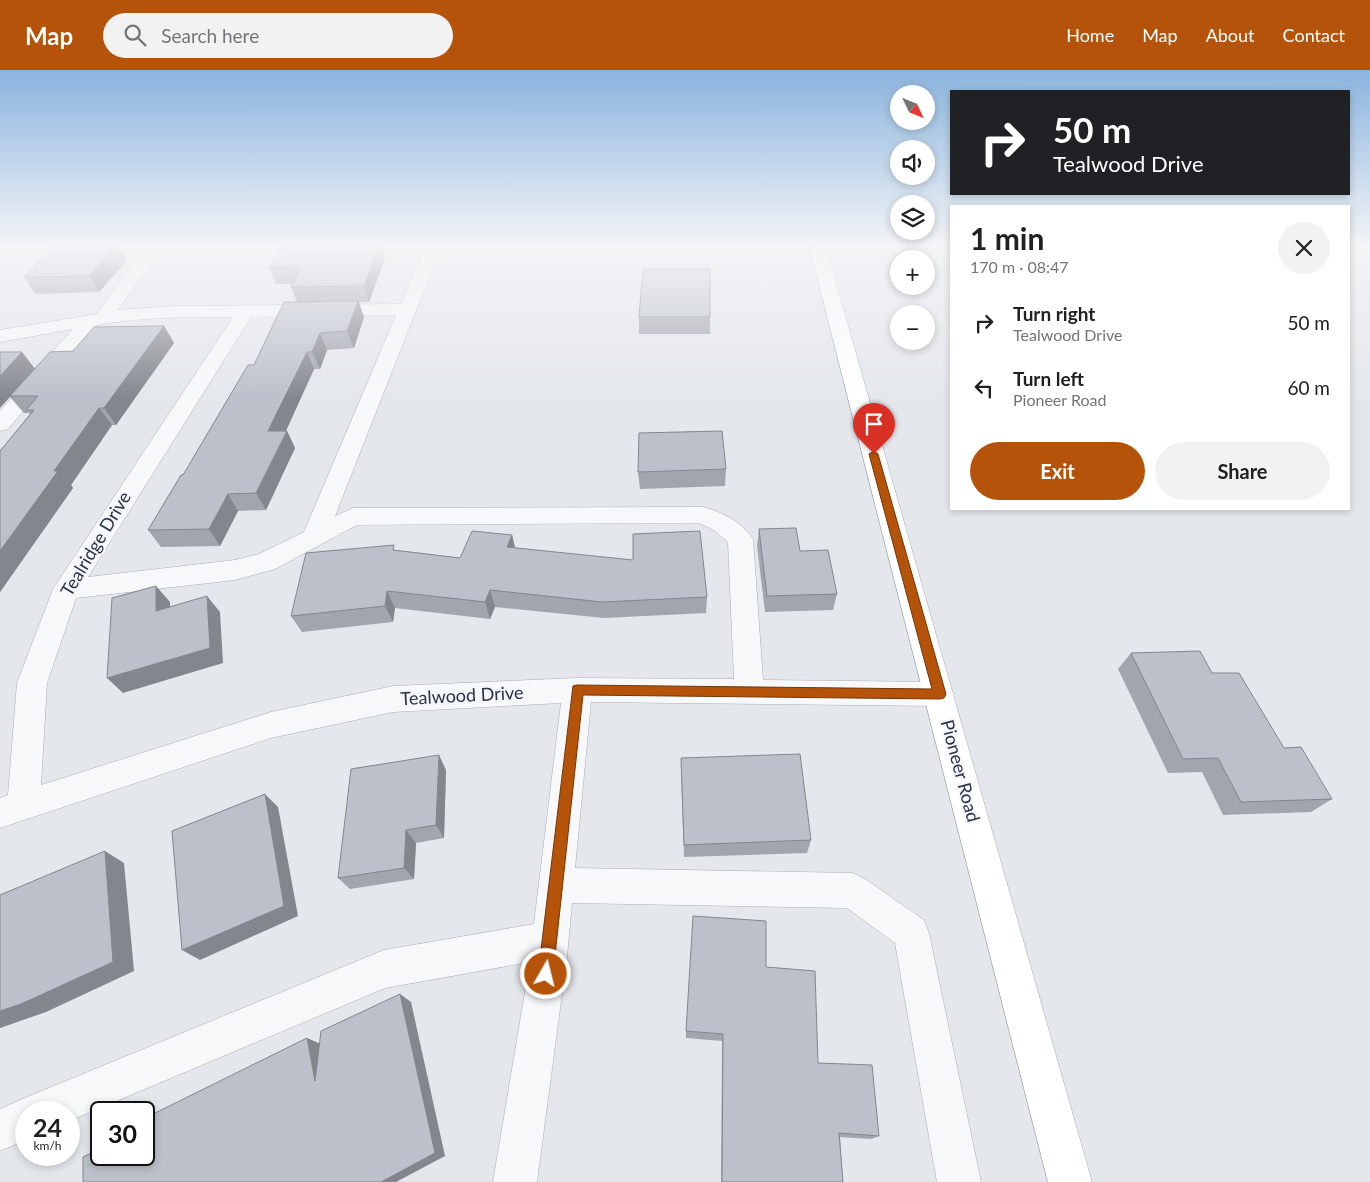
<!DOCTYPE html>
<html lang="en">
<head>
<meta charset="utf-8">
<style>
  :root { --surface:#fff; --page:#f2f2f2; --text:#202124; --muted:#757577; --accent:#b45309 }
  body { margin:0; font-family:Lato,sans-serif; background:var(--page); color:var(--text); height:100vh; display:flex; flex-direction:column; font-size:19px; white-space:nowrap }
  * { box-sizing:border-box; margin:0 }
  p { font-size:16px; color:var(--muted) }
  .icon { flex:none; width:28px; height:28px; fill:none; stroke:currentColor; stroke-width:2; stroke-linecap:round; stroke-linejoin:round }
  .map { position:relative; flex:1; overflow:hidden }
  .panel { position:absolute; left:950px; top:135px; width:400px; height:305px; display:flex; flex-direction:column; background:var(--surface); border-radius:0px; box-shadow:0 2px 8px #0003 }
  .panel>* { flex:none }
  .top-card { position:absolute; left:950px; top:20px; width:400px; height:105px; border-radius:0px; box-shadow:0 2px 8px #0003; background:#202124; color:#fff; overflow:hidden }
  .needle { width:32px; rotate:133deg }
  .controls { position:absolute; left:890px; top:15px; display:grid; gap:10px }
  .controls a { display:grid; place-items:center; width:45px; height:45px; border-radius:50%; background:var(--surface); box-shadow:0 2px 8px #0003; font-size:25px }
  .speed { position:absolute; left:15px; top:1031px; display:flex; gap:10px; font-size:25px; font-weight:700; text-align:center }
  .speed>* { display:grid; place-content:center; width:65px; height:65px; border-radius:50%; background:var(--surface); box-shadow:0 2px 8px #0003; line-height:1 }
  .speed small { font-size:12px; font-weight:400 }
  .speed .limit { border:2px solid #111; border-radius:8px; background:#fff; color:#111 }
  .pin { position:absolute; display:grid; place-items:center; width:42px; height:42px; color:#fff; margin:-51px -21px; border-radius:50% 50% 50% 0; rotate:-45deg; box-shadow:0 0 5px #0007 }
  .pin .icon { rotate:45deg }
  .me { position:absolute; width:55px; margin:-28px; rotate:8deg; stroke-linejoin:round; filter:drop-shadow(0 0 4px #0008) }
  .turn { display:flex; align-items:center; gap:18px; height:105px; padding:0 20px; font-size:22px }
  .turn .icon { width:65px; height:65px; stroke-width:2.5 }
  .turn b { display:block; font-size:35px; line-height:42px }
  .round { display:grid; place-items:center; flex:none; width:52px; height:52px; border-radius:26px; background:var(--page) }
  .summary { display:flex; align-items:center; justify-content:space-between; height:85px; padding:0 20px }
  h1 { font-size:30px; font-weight:700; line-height:38px }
  .button { display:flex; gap:10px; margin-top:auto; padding:10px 20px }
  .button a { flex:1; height:58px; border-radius:30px; background:var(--accent); color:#fff; font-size:20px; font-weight:700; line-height:58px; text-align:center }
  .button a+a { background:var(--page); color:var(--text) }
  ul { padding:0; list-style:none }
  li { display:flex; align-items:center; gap:15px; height:65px; padding:0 20px }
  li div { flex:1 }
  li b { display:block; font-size:19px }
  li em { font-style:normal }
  header { display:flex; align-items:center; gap:30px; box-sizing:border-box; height:70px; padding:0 25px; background:var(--accent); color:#fff }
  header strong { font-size:24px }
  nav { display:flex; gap:28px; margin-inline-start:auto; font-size:18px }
  .search { width:350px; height:45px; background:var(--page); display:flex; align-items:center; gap:12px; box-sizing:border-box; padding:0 18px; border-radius:28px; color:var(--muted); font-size:19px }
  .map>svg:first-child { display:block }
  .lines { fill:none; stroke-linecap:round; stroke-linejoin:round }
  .minor-casing { stroke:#a9aeb7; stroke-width:1 }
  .major-casing { stroke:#a3abb8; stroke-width:1 }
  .minor { fill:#f7f8fa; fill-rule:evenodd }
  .major { fill:#fff; fill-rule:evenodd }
  .wall { fill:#a1a5ae }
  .shaded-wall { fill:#83868d }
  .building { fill:#bbc0ca; stroke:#83868d }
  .route { fill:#b45309; stroke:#753606 }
  .labels { text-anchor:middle; stroke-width:4.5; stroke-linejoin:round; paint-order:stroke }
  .street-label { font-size:18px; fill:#2b3445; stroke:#f4f6f9 }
</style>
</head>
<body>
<header>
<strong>Map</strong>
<div class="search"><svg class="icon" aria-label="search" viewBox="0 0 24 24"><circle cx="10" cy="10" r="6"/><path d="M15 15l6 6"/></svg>Search here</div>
<nav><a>Home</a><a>Map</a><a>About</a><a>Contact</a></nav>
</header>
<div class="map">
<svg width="1370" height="1112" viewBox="0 0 1370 1112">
  <rect width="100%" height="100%" fill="#e4e7ec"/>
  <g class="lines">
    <g class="minor-casing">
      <path id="minor" d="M162,175h29l-2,4c-40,10 -49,30 -71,61l59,-4 224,-2 21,-49 -3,-3 -11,-3 -2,-4h25l7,10 -103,261 18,-8 350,-1c19,5 39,15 50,32l10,141 176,2 10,3 5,9 -5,9 -10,3 -348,-4 -16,166 278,5 12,6 59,41 5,13 52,249h-44l-42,-239 -48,-35 -275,-5 -5,53 -30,226h-44l37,-220 -145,26 -316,133v-9h-43v28l-26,11v-42l27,-12 357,-147 150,-26 27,-221 -168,9 -122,26 -271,90v-30l8,-3 9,-112 36,-94 180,-272c-46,0 -92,0 -136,8l-89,104 -8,2v-20l73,-82 -73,13v-12l97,-16 37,-52zM396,245l-92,217 -45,22 -24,6 -147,17 163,-260zM700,453l15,8 13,11 6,137 -157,-1 -184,8 -122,26 -230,73 6,-102 29,-85 159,-18 40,-11 82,-44z"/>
    </g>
    <g class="major-casing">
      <path id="major" d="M809,175h16l267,937h-44z"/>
    </g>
    <use href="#minor" class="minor"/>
    <use href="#major" class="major"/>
  </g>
  <path class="wall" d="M81,175h37l9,15 -28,32 -64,2 -11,-17z
    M283,175h98l4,13 -16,44h-10l5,15 -10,31 -27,2 -7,19h-6l-28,62h1l8,17 -29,62 -28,1 -18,35 -59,1 -13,-17 106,-165 43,-63 -6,-15 1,-3h-16l-7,-16z
    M639,247h71v17h-71z
    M164,256l10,17 -58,82h-4l-41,60 2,3 -73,104v-141l30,-37 -1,-1h-5l-14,-16 12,-45 13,17 38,-18z
    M726,399l-1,17 -85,3 -2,-17z
    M759,459l78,65 -4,16 -68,2 -8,-66z
    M512,465l3,13 192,49 -1,16 -102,5 -109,-11 -5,12 -95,-11 -2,14 -91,10 -11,-16 105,-66 64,8z
    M1131,583l81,20 120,126 -21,13 -88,3 -21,-43 -34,1 -50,-104z
    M446,700l-2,68 -28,5 -2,36 -64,10 -12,-11z
    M681,702l130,68 -4,13 -123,4z
    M766,897l52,96 61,73 -8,3 -31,-2 3,45h-122l1,-141 -36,-3v-7z"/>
  <path class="shaded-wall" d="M117,175h1l9,15 -28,32 -10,-16z
    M379,175h2l4,13 -16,44 -5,-16z
    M358,231l6,16 -10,31 -7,-17z
    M164,256l10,17 -58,82 -12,-17z
    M320,263l7,17 -7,19 -8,-17z
    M22,282l13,17 -35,39v-32z
    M307,282l7,17 -36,79 -10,-17z
    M99,338l13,17 -41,60 2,3 -73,104v-41l54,-80z
    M287,361l8,17 -29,62 -10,-17z
    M228,424l10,17 -18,35 -11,-17z
    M512,465l4,17 -9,-5z
    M156,516l14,16v25l-14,-16z
    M490,520l5,17 -5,12 -5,-17z
    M387,521l8,17 -2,14 -8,-16z
    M207,526l13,16 3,51 -100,30 -16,-15z
    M439,685l7,15 -2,68 -8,-13z
    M265,724l13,13 20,109 -98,44 -18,-10z
    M406,760l10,13 -2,36 -10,-11z
    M105,781l19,12 10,108 -88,41 -46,16v-17z
    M400,924l11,8 34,154 -49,26h-15z
    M307,968l14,6 -6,37z"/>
  <path class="building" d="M56,175h61l-28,31 -65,1z
    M283,175h96l-15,41 -73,1 9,-20 -31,1z
    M643,199h67v48h-71z
    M358,231l-11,30 -27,2 -8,19h-5l-39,79h19l-31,62 -28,1 -19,35 -61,1 33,-55h2l65,-110h6l30,-63z
    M164,256l-60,82h-5l-45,63h4l-58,80v-100l34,-41h-8l12,-14h-28l40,-44 23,-1 21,-24z
    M0,282h22l-22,24z
    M722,361l4,38 -88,3 1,-39z
    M796,458l4,23 28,-1 9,44 -70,2 -8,-67z
    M472,461l40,4 -5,12 126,13v-26l67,-3 7,66 -105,5 -112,-12 -5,12 -98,-11 -2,15 -94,10 15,-63 88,-8 -1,5 67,8z
    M156,516v25l51,-15 3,52 -103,30 5,-80z
    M1200,581l12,22h27l45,75 17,-1 31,52 -91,3 -23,-44 -35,1 -52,-106z
    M800,684l11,86 -127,5 -3,-87z
    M439,685l-3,70 -30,5 -2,38 -66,10 13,-109z
    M265,724l19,112 -102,44 -10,-119z
    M105,781l8,111 -92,42 -21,7v-116z
    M693,846l73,5v46l49,4 3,92 54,2 7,71 -40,-3 4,49h-121l1,-148 -37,-3z
    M400,924l35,159 -54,29h-298v-25l18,-9v7h43v-28l8,-4 -1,-8 156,-77 8,43 6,-50z"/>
  <linearGradient id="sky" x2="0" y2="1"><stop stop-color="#8bb4dd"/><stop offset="0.53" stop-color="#f3f4f6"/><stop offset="1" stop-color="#f3f4f6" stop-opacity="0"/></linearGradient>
  <rect width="1370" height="330" fill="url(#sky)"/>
  <path class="route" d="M874,381l4,3 68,240 -2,4 -4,1 -357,-4 -30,279 -2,6 -5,2 -6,-2 -2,-6 35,-288 4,-1 355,4 -63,-235z"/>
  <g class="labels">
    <g class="street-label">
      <text transform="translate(96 474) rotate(-59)" y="6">Tealridge Drive</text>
      <text transform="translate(462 626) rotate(-3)" y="6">Tealwood Drive</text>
      <text transform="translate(960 701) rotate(75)" y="6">Pioneer Road</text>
    </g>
  </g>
</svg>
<div class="controls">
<a><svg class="needle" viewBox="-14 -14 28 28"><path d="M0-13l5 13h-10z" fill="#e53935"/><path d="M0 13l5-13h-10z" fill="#757577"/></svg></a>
<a><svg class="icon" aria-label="sound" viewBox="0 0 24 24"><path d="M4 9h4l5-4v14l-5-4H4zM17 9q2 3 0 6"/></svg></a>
<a><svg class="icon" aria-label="layers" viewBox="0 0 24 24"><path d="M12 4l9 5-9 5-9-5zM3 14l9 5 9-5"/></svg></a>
<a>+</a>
<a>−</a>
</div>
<div class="speed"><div>24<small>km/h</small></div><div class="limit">30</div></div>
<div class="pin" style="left:874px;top:384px;background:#d93025"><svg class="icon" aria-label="arrive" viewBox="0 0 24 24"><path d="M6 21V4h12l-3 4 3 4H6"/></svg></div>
<svg class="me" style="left:546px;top:904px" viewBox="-20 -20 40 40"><circle r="17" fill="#b45309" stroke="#fff" stroke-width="3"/><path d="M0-11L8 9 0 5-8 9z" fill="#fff"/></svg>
<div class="top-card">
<div class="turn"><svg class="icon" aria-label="right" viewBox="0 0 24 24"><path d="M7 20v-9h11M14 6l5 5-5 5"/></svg><div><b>50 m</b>Tealwood Drive</div></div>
</div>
<section class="panel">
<div class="summary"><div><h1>1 min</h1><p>170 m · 08:47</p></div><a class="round"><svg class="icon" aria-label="close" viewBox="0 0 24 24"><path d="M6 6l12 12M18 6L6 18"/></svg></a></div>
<ul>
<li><svg class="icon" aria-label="right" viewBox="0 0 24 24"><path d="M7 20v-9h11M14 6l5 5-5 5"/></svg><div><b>Turn right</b><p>Tealwood Drive</p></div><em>50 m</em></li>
<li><svg class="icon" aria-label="left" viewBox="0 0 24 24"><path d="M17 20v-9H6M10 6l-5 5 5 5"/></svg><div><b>Turn left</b><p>Pioneer Road</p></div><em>60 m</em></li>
</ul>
<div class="button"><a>Exit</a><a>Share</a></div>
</section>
</div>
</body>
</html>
